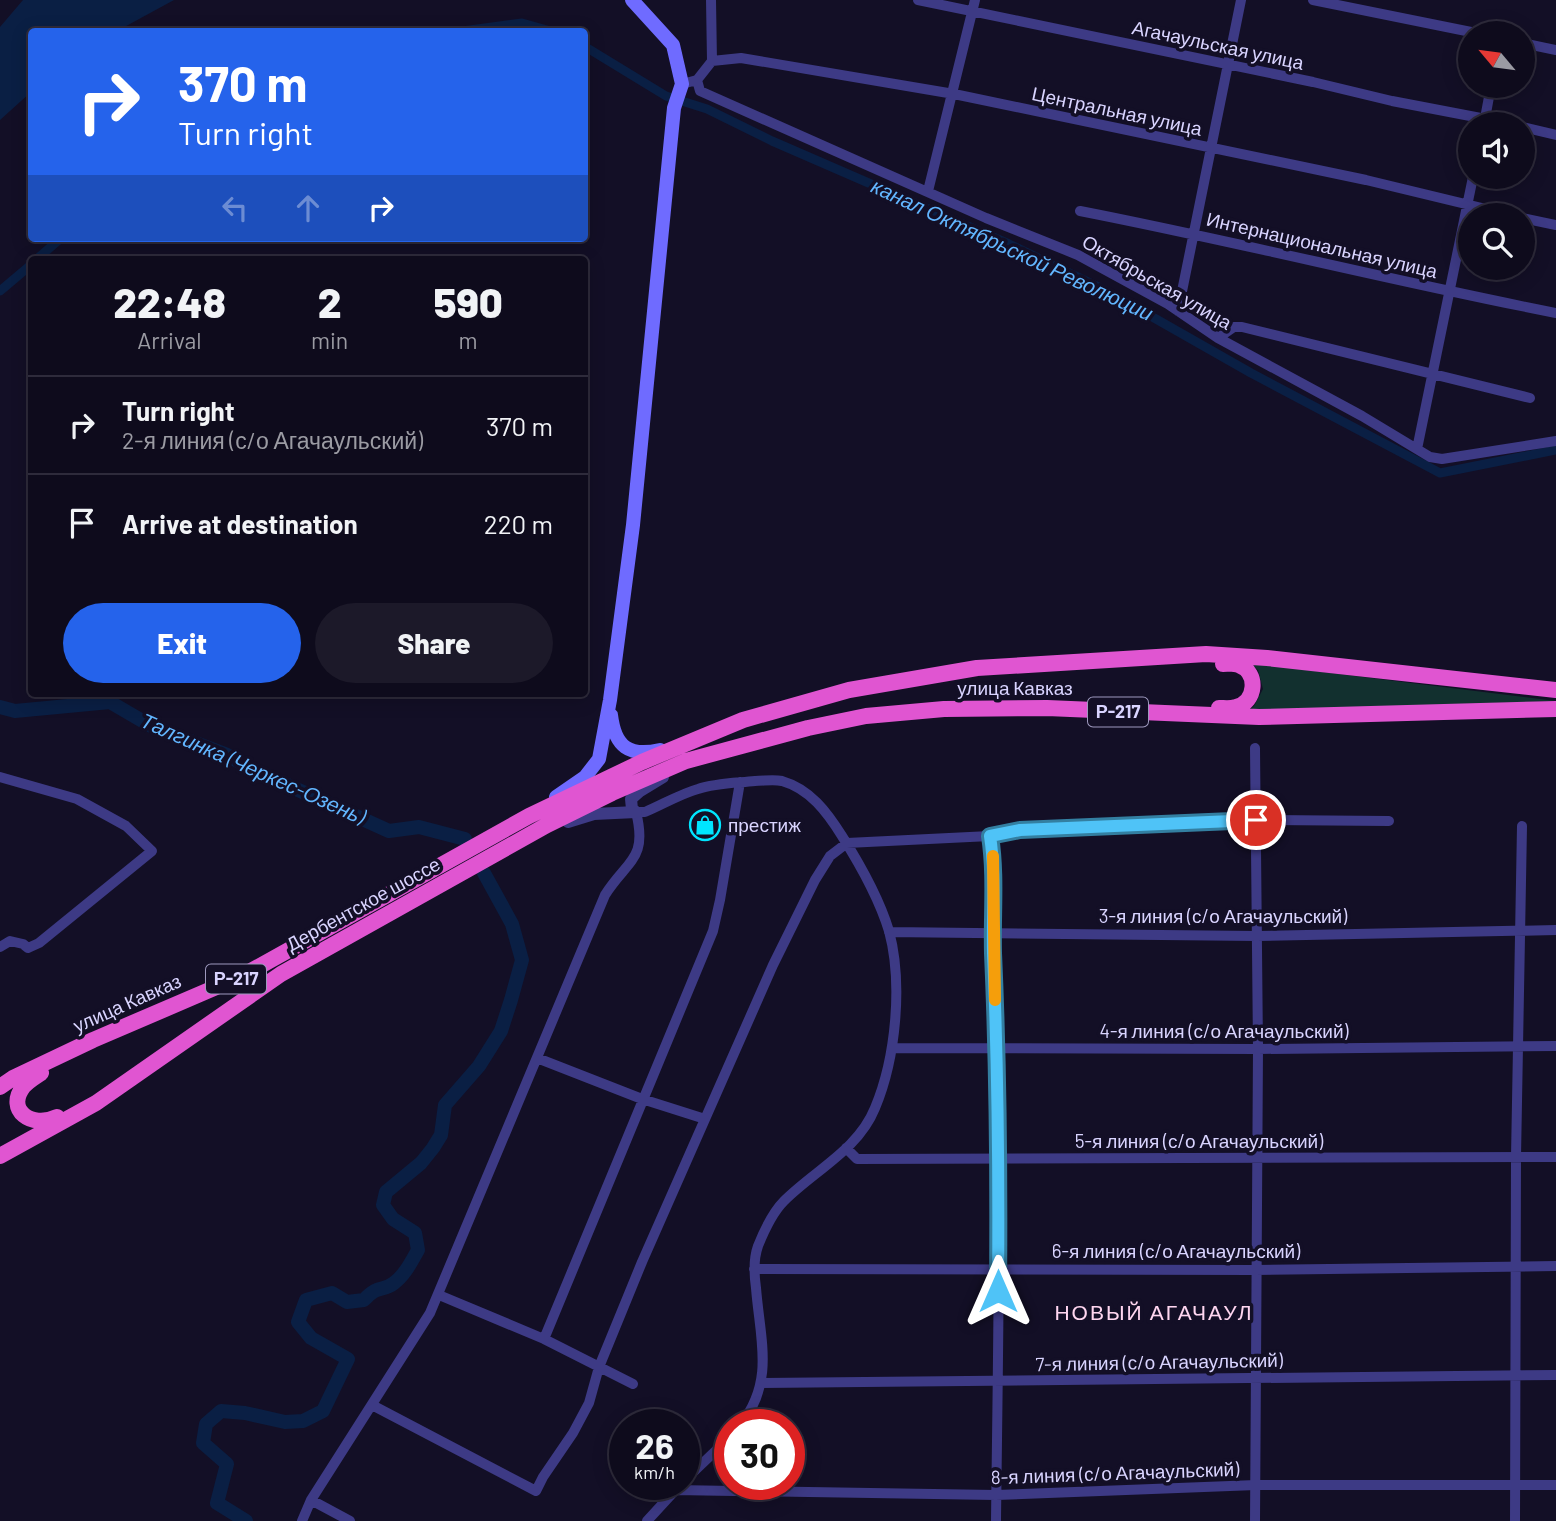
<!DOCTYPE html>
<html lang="en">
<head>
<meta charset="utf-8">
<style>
  :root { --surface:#0e0b1c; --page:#1c1929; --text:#f1f3f6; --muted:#9b9ba3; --line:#2e2b3b; --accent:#2563eb }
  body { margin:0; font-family:Barlow,sans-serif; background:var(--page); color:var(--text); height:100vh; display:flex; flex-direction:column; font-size:26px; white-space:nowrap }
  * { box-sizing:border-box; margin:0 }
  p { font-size:23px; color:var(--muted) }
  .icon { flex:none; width:38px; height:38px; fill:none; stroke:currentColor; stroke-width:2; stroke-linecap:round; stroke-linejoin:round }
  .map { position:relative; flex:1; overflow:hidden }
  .side { position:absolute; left:28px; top:256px; width:560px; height:441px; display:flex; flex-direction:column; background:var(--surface); border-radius:7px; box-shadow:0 4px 18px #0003,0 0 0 2px var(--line) }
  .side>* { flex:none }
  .top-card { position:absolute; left:28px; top:28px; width:560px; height:214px; border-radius:7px; box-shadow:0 4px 18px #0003,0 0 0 2px var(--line); background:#2563eb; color:#fff; overflow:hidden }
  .needle { width:46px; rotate:299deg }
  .tools { position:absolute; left:1458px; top:21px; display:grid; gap:14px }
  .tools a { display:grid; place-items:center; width:77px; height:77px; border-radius:50%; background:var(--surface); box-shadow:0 4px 18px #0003,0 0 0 2px var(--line); font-size:35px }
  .speed { position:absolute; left:609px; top:1409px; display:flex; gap:14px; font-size:35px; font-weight:700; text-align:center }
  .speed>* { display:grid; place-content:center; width:91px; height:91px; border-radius:50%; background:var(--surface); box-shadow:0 4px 18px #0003,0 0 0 2px var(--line); line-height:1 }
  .speed small { font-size:18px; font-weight:400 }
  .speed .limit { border:10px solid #d22; background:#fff; color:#111 }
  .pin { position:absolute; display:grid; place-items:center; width:60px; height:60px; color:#fff; margin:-30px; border:4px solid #fff; border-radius:50%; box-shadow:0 2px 7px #0007 }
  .me { position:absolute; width:77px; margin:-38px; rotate:0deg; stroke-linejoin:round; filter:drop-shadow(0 0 5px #0008) }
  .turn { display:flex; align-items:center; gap:24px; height:147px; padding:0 35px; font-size:32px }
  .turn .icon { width:91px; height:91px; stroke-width:2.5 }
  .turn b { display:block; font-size:49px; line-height:60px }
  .lanes { display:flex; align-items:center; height:66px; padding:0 35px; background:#0003; justify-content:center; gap:35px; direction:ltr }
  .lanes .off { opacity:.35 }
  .eta { display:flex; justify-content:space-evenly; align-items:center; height:119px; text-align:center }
  .eta b { font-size:42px; font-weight:800; line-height:49px }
  .button { display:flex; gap:14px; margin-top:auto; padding:14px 35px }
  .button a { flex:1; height:80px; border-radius:42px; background:var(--accent); color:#fff; font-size:28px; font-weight:800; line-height:80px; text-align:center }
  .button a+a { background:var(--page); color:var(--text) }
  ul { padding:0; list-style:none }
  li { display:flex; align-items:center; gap:21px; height:98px; padding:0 35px; border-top:2px solid var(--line) }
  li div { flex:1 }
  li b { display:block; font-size:26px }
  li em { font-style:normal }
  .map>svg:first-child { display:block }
  .green { fill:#12302f }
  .water { fill:#0a1f44 }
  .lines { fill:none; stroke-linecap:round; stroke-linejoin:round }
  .canal { stroke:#0a1f44; stroke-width:9 }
  .river { stroke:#0a1f44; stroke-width:14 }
  .minor { stroke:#3d3a85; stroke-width:10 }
  .tertiary { stroke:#3d3a85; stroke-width:12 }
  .secondary { stroke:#6f6bff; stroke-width:14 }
  .trunk { stroke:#e055d1; stroke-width:16 }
  .route-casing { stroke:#337fa1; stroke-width:18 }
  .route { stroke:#4fc3f7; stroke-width:12 }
  .slow { stroke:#f59e0b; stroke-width:12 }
  .labels { text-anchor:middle; stroke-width:7; stroke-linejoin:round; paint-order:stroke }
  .shield { fill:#130f26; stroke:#9e99be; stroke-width:2 }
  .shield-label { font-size:18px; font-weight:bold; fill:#d9d4ff }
  .street-label { font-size:19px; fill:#d9d4ff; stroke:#130f26 }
  .poi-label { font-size:19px; fill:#d9d4ff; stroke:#130f26; text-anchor:start }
  .water-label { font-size:21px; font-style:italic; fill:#62b6ff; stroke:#130f26 }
  .neighbourhood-label { font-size:21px; letter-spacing:2px; fill:#ffd6f0; stroke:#130f26 }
</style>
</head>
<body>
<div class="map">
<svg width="1556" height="1521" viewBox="0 0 1556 1521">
  <rect width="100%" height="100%" fill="#130f26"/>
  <path class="green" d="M1249,663l307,38 -308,10 6,-5 9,-17 -5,-19z"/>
  <path class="water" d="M23,0h151l-57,31 -85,1 -1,60 -31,28v-93z"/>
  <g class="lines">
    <path class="canal" d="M455,32l67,-9 32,9
      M584,46l82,50 41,13 65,32 237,103 96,46 146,83 189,100 116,-23
      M37,259l24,-21
      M0,291l32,-27"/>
    <path class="river" d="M0,707l15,4 95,-9 41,24 74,28 29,16 135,61 30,-4 46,12
      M246,1521l-29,-18 10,-39 -24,-21 3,-19 15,-13 24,2 40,9 18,-1 20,-10 25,-52 -37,-21 -13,-16 8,-22 26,-7 15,9 17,-2c14,-16 19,-8 30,-17 11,-8 17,-21 24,-33l-3,-17 -22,-14 -10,-14 3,-13 35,-29 12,-15 8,-13 4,-30 34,-39 22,-35 10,-31 11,-40 -10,-36 -28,-51"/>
    <path class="minor" d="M711,0l1,61
      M918,0l395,82 79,19 120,23
      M1313,0l163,33
      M1522,43l34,7
      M712,61l29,-3 213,36 412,86 145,35
      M697,80l3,11 286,127 92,37 90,49 50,34 144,78 68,41 12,2 114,-18
      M682,84l15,-4 15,-19
      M1484,124l7,-38
      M1522,127l34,8
      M928,191l47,-191
      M1080,211c159,31 317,71 476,102
      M1522,218l34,7
      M1178,311l63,-311
      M1218,338l16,-11h8l288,71
      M1417,449l56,-272
      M1255,748l3,301 -3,472
      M0,777l77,22 49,27 26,25 -113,92 -11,5 -5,-4 -13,-3 -10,6
      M990,836c7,50 3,103 5,154 7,177 3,354 1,531
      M889,932l368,4 299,-6
      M892,1048l366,1 298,-3
      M537,1058l105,41 63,20
      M846,1148l11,11 699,-2
      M754,1269l502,1 300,-4
      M439,1295l105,44 89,45
      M544,1339l169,-408 7,-31 20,-118
      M762,1383l794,-8
      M372,1405l164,86 7,-14 30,-44 16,-30 10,-36 43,-105 131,-297 42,-85 15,-24 17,-13 143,-7 30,-6 236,-10 133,1
      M684,1481l46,-44
      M675,1490l321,5 260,-10h300
      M311,1500l39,21
      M302,1521l9,-21 119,-187 175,-418c22,-35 43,-35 31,-83h9c17,-7 35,-18 53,-23 18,-6 39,-6 57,-8 9,0 18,-2 27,0 28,8 45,31 60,55 19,30 37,62 47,95 14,52 7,127 -14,177 -17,42 -60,62 -91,93 -12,12 -20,30 -26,45 -5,14 -4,28 -2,42 4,51 19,93 -15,136
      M647,1521l33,-36
      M1515,1521l1,-364 6,-331"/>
    <path class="tertiary" d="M568,822l26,-8 42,-2 -4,-3 -1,-10 9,-8 23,-14"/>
    <path class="secondary" d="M611,715c4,32 18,42 49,35
      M556,797l29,-20 14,-18 11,-59 23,-175 41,-417 8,-24 -9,-39 -41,-45"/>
    <path class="trunk" d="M1219,708c5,0 12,1 17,-1 20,-5 23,-34 3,-42 -4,-2 -11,-1 -16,-1
      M41,1073c-6,4 -13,8 -18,14 -17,23 8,42 34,30
      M0,1087l13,-9 80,-38 149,-64 287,-160 113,-54 101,-42 106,-30 128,-22 229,-14 61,4 289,32
      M0,1156l96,-53 185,-129 266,-149 65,-32 74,-32 122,-33 58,-12 78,-7 103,-1 212,9 297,-8"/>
  </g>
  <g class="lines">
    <g class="route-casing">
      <path id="route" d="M998,1291c1,-112 0,-225 -5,-338 -1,-39 3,-78 -3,-117l30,-6 236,-10"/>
    </g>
    <use href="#route" class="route"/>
    <path class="slow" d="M993,856l2,144"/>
  </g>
  <defs>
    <g id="shop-ring" transform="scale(1.575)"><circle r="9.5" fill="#130f26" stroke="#00e5ff" stroke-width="1.5"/><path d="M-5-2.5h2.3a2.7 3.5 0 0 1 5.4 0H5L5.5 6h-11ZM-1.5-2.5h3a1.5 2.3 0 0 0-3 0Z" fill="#00e5ff"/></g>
  </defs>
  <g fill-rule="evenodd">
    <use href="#shop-ring" x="705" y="825"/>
  </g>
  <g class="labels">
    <g class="shield">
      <rect x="1088" y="697.5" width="60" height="29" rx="5"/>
      <rect x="206" y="964.5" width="60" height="29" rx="5"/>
    </g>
    <g class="shield-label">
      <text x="1118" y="718">Р-217</text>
      <text x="236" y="985">Р-217</text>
    </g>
    <g class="street-label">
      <text transform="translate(1218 45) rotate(12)" y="7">Агачаульская улица</text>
      <text transform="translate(1117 111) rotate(12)" y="7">Центральная улица</text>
      <text transform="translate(1322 245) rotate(13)" y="7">Интернациональная улица</text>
      <text transform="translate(1157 282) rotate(30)" y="7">Октябрьская улица</text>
      <text x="1015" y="695">улица Кавказ</text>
      <text transform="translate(363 904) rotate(-29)" y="7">Дербентское шоссе</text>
      <text x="1223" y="923">3-я линия (с/о Агачаульский)</text>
      <text transform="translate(127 1003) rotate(-24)" y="7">улица Кавказ</text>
      <text x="1224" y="1038">4-я линия (с/о Агачаульский)</text>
      <text x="1199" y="1148">5-я линия (с/о Агачаульский)</text>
      <text x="1176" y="1258">6-я линия (с/о Агачаульский)</text>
      <text transform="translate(1159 1362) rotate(-1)" y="7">7-я линия (с/о Агачаульский)</text>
      <text transform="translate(1115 1473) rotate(-2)" y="7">8-я линия (с/о Агачаульский)</text>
    </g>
    <g class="poi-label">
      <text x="728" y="832">престиж</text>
    </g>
    <g class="water-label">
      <text transform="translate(1012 250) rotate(25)" y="7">канал Октябрьской Революции</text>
      <text transform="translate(253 769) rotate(24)" y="7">Талгинка (Черкес-Озень)</text>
    </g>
    <g class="neighbourhood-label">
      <text x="1154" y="1320">НОВЫЙ АГАЧАУЛ</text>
    </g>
  </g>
</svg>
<div class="tools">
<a><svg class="needle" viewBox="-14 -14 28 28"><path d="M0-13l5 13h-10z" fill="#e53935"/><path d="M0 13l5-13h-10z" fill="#9b9ba3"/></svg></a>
<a><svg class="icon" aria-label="sound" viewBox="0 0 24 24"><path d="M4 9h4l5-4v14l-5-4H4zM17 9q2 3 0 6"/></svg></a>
<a><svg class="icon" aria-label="search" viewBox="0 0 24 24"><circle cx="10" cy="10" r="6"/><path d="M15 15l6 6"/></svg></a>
</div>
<div class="speed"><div>26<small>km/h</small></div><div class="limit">30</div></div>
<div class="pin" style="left:1256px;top:820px;background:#d93025"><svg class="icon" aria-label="arrive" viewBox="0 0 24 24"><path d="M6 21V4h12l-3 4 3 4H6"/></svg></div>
<svg class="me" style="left:998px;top:1291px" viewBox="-20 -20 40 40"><path d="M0-17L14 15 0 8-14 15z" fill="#4fc3f7" stroke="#fff" stroke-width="4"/></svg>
<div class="top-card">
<div class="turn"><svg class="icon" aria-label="right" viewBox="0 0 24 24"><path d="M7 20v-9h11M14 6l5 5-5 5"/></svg><div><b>370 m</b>Turn right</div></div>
<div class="lanes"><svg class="icon off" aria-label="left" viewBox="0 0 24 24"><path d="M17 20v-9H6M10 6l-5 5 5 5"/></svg><svg class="icon off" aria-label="ahead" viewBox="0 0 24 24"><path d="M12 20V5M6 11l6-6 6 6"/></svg><svg class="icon" aria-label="right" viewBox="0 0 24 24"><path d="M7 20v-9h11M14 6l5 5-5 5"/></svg></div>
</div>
<section class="side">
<div class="eta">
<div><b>22:48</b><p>Arrival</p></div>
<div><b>2</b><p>min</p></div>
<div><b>590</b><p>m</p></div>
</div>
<ul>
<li><svg class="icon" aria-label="right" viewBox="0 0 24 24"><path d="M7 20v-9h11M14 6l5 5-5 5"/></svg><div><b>Turn right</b><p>2-я линия (с/о Агачаульский)</p></div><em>370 m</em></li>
<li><svg class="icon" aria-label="arrive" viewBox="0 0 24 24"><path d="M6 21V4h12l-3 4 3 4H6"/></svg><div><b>Arrive at destination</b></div><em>220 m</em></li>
</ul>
<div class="button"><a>Exit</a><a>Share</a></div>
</section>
</div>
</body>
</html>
